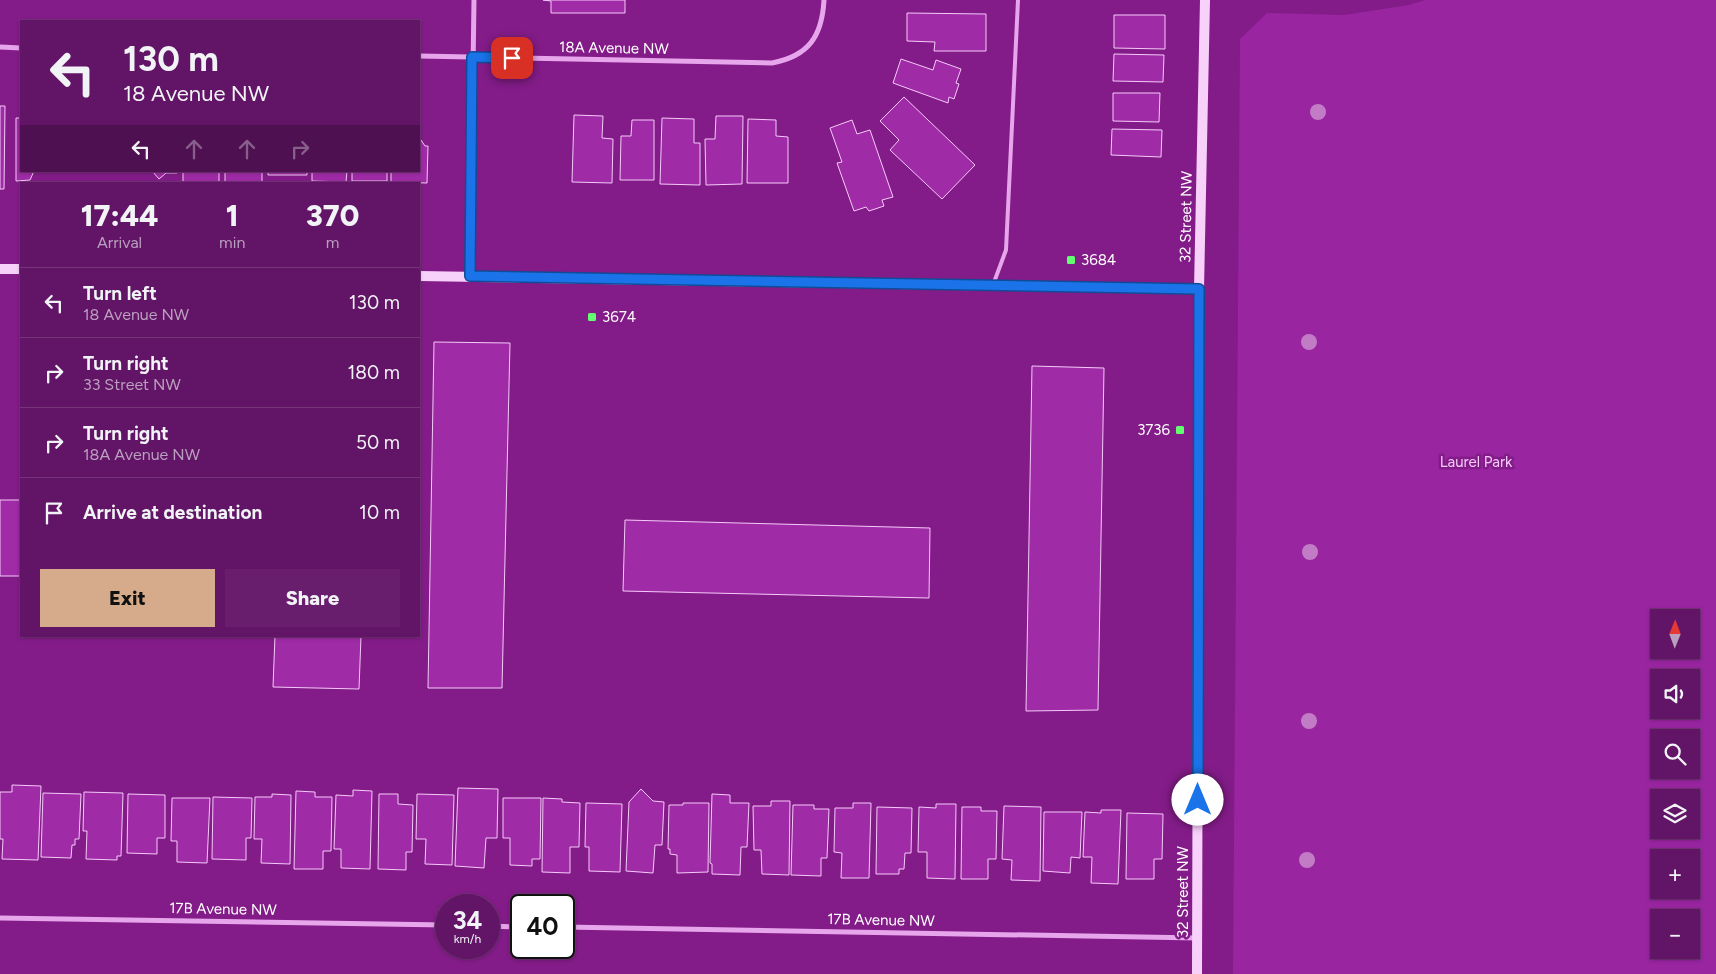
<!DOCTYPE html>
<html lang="en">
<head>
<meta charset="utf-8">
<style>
  :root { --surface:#621566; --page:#681e6c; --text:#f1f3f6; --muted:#bb9fbf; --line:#76347a; --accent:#d6ab8b }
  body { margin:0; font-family:Figtree,sans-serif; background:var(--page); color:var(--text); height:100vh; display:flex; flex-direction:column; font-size:19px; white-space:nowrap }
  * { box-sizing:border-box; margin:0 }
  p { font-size:16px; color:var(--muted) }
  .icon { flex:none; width:28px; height:28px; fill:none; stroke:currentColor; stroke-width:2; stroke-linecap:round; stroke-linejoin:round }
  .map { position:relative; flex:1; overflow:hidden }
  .details { position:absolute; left:20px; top:182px; width:400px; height:455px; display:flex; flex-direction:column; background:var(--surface); border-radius:0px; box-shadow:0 1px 4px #0004,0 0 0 1px var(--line) }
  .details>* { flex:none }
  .banner { position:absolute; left:20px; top:20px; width:400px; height:152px; border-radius:0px; box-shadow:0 1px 4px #0004,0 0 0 1px var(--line); background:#621566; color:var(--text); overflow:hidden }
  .needle { width:32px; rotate:1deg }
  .tools { position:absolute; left:1650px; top:609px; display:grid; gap:10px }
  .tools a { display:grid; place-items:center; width:50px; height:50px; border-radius:0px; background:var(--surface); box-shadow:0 1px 4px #0004,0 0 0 1px var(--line); font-size:25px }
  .speed { position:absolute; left:435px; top:894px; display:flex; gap:10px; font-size:25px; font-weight:700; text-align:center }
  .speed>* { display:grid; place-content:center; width:65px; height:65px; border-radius:50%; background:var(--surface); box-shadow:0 1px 4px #0004,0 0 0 1px var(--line); line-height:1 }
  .speed small { font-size:12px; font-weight:400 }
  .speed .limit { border:2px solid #111; border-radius:8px; background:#fff; color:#111 }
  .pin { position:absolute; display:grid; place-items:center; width:42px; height:42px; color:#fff; margin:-21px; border-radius:10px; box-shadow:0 2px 8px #0006 }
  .me { position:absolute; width:55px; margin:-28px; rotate:0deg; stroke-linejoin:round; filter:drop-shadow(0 0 4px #0008) }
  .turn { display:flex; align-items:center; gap:18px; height:105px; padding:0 20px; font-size:22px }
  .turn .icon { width:65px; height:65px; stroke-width:2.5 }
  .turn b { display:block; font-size:35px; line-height:42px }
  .lanes { display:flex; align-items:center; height:48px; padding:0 20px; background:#0003; justify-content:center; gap:25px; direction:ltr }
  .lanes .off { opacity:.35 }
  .eta { display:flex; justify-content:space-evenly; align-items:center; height:85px; text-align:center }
  .eta b { font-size:30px; font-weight:800; line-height:35px }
  .cta { display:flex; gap:10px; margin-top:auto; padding:10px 20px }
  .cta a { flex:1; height:58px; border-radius:0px; background:var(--accent); color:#111; font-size:20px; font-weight:800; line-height:58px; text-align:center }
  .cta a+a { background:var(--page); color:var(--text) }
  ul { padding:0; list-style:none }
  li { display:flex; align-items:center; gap:15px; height:70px; padding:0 20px; border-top:1px solid var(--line) }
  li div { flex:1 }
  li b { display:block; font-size:19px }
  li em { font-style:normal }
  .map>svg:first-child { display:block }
  .green { fill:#9925a1; fill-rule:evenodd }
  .building { fill:#9f2ba6; stroke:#f6caf9 }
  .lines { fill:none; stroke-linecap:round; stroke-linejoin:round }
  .lane { stroke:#e7a5ec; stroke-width:4 }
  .street { stroke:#e7a5ec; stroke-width:5 }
  .secondary { stroke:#f7d1f9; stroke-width:10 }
  .tree { fill:#c27cc6 }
  .route-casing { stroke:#114b97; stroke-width:12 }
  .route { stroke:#1a73e8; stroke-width:9 }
  .poi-dot { fill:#63fd72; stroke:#831c88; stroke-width:2 }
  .labels { text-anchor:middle; stroke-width:5; stroke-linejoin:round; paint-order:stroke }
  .street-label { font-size:15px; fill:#fff; stroke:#831c88 }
  .poi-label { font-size:15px; fill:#fff; stroke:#831c88; text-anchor:start }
  .park-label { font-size:15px; fill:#f6caf9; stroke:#831c88 }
</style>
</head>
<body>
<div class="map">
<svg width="1716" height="974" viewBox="0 0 1716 974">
  <rect width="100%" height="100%" fill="#831c88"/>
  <path class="green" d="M1425,0h291v974h-483l7,-935 27,-26 77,2 65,-10zM1659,618h32v32h-32zM1659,678h32v32h-32zM1659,738h32v32h-32zM1659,798h32v32h-32zM1659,858h32v32h-32zM1659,918h32v32h-32z"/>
  <path class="building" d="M543,0h82v13h-74v-12z
    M907,13l79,1v37h-52l1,-9 -28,-1z
    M1114,15h51v34l-51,-1z
    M1114,54l50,1 -1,27 -50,-1z
    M901,59l32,11 3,-10 25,9 -5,14 3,1 -5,15 -5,-2 -1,6 -55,-20z
    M1113,93h47l-1,29 -46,-1z
    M904,97l71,68 -33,34 -52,-49 9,-10 -19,-19z
    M20,105l1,66h13l-4,9 -14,1v-63h4z
    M0,106h5l-1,83h-4z
    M574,115l29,1 -1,22 11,1 -1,44 -40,-1z
    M716,116h27l-1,68 -36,1 -1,-46h10z
    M662,118l32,1v24h6v42l-40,-1z
    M748,119l28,1v16l12,1v46h-41z
    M632,120h22v60h-34l1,-44h10z
    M852,120l5,14 13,-4 23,67 -11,3 2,6 -15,5 -3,-4 -12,4 -17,-48 5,-1 -12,-34z
    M1112,129l50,1 -1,27 -50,-2z
    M419,140h2l4,6h3l-1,37 -36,-1v-11h28z
    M177,171v2h-11l-7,6 -6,-7h-14z
    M183,171h36v13h-36z
    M225,171h37v13h-37z
    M268,171h39v4h-39z
    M312,171h35l-1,11 -34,-1z
    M352,171h35v10h-35z
    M434,342l76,1 -8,345h-74z
    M1032,366l72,2 -6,342 -72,1z
    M0,500h21v76h-21z
    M625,520l305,8 -1,70 -306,-7z
    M275,636h86l-2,53 -86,-2z
    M12,785l29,1 -3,74 -36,-1 1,-20h-3v-47h12z
    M458,788l40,1 -1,49h-11l-2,30 -29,-2z
    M641,789l12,12 11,1 -2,43h-7l-2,28 -27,-2 3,-69z
    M353,790l19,1 -2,78 -29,-1v-19h-7l2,-54 17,1z
    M296,791l19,1v5h17l-1,54h-8v18h-29z
    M84,792l39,1 -2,63h-4v4l-31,-1 1,-28h-4z
    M43,793l38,1 -2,45h-4v6h-3l-1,13 -30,-1z
    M128,794l37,1v43h-8v16l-30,-1z
    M272,794l19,1 -1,69 -29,-1 1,-24h-8l1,-42h17z
    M379,794h19v10l15,1 -1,47h-6v18l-28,-1z
    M417,794l37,1 -2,70 -27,-1 1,-25h-10z
    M712,794l18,1v8h19l-2,44h-6l-1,28 -28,-1v-10l-2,-1z
    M213,797l39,1 -1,40h-5v22l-34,-1z
    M172,798h38l-3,65 -30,-1v-21h-6z
    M503,798h38l-1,61h-8v7l-22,-1v-27h-7z
    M543,798l19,1v3l18,1 -1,44h-9v26l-28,-1z
    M771,801h19l-1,74 -27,-1 -1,-24h-7l-1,-44h18z
    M586,803l36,1 -2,68 -31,-1v-24h-4z
    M683,803h26l-1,69 -31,1v-18l-7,-1v-5h-2l1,-44h14z
    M853,803h18l-2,75h-28l1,-25 -8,-1 1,-44h18z
    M936,804h20l-1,75 -28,-1v-26h-9l1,-45 17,1z
    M793,805h21v4h15l-2,49h-6v18l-30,-1z
    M1004,806l37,1 -1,74 -29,-1 1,-20 -10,-1z
    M877,807l35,1 -1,45h-6l-1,16h-5v5h-23z
    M962,807h19v4h16l-1,48h-8v20h-27z
    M1101,810h20l-3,74 -27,-1 1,-26h-9l2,-45 16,1z
    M1044,812h38l-2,46 -9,-1 -1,16 -27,-2z
    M1127,813l36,1 -1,45h-8v20h-28z"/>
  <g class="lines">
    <path class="lane" d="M993,285l13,-35 12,-250"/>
    <path class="street" d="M0,47l21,1
      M419,56l353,7c37,-7 50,-27 52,-63
      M470,276l4,-276
      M0,918l446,7
      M489,926l32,1
      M564,927l634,11"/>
    <path class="secondary" d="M0,269h21
      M419,276l780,13
      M1197,974l2,-685 6,-289"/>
  </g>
  <g class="tree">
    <circle cx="1318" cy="112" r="8"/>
    <circle cx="1309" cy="342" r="8"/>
    <circle cx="1310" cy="552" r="8"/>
    <circle cx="1309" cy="721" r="8"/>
    <circle cx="1307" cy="860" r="8"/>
  </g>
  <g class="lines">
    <g class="route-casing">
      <path id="route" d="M512,58l-40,-1 -2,219 729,13 -1,511"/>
    </g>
    <use href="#route" class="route"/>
  </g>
  <g class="poi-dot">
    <rect x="1066" y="255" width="10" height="10" rx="2.5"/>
    <rect x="587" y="312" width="10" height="10" rx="2.5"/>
    <rect x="1175" y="425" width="10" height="10" rx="2.5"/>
  </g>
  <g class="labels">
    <g class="street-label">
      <text transform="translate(614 48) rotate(1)" y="5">18A Avenue NW</text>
      <text transform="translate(1186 217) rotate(-89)" y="5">32 Street NW</text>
      <text transform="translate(1183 892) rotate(-90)" y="5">32 Street NW</text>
      <text transform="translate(223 909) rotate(1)" y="5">17B Avenue NW</text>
      <text transform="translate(881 920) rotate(1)" y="5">17B Avenue NW</text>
    </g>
    <g class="poi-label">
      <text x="1081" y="265">3684</text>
      <text x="602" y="322">3674</text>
      <text x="1170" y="435" text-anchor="end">3736</text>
    </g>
    <g class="park-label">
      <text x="1476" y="467">Laurel Park</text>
    </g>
  </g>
</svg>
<div class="tools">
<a><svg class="needle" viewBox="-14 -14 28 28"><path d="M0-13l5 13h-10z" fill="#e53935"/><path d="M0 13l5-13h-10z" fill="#bb9fbf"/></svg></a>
<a><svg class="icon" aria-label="sound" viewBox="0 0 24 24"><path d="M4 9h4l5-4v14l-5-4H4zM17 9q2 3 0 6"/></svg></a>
<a><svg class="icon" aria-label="search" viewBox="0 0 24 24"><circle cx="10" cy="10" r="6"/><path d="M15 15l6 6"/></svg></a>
<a><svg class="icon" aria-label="layers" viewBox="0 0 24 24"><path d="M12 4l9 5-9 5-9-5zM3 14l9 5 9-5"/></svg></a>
<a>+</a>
<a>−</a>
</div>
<div class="speed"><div>34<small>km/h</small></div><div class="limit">40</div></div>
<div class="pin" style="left:512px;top:58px;background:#d93025"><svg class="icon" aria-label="arrive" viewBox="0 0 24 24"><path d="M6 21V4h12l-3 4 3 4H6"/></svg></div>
<svg class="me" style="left:1198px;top:800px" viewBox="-20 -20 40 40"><circle r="19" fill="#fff"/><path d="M0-13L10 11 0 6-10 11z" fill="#1a73e8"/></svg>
<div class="banner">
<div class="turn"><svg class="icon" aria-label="left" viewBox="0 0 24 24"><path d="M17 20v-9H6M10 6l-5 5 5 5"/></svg><div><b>130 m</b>18 Avenue NW</div></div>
<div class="lanes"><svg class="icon" aria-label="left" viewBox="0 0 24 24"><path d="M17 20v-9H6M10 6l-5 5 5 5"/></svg><svg class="icon off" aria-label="ahead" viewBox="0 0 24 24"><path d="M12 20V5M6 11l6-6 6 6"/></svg><svg class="icon off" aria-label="ahead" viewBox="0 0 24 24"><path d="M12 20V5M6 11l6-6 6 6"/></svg><svg class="icon off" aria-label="right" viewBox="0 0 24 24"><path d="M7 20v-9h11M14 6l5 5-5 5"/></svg></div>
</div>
<section class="details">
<div class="eta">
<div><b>17:44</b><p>Arrival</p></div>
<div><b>1</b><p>min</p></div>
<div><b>370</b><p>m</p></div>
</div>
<ul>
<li><svg class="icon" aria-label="left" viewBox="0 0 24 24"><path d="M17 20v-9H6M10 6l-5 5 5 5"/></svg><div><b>Turn left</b><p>18 Avenue NW</p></div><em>130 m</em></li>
<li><svg class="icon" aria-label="right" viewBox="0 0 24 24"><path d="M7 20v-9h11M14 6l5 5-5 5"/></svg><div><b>Turn right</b><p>33 Street NW</p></div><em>180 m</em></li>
<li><svg class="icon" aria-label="right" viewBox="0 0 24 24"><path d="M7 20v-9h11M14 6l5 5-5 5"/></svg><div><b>Turn right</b><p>18A Avenue NW</p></div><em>50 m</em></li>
<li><svg class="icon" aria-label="arrive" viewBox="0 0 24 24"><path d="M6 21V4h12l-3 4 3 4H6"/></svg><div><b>Arrive at destination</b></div><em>10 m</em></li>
</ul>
<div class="cta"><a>Exit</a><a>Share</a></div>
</section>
</div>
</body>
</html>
